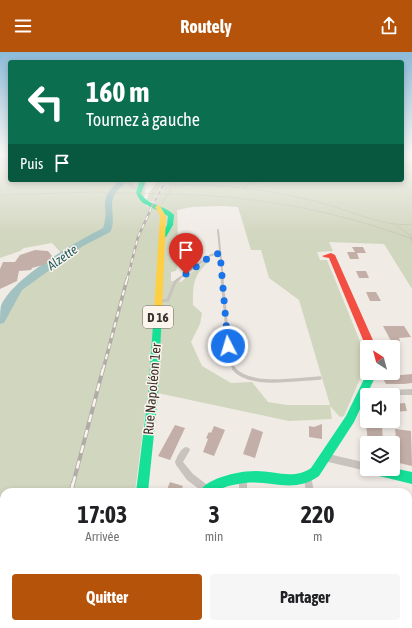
<!DOCTYPE html>
<html lang="fr">
<head>
<meta charset="utf-8">
<style>
  :root { --surface:#fff; --page:#f6f6f6; --text:#202124; --muted:#757577; --accent:#b45309 }
  body { margin:0; font-family:"Asap Condensed",sans-serif; background:var(--page); color:var(--text); height:100vh; display:flex; flex-direction:column; font-size:15px; white-space:nowrap }
  * { box-sizing:border-box; margin:0 }
  p { font-size:13px; color:var(--muted) }
  .icon { flex:none; width:22px; height:22px; fill:none; stroke:currentColor; stroke-width:2; stroke-linecap:round; stroke-linejoin:round }
  .map { position:relative; flex:1; overflow:hidden }
  .side { position:absolute; left:0px; top:436px; width:412px; height:140px; display:flex; flex-direction:column; background:var(--surface); border-radius:12px 12px 0 0; box-shadow:0 2px 6px #0003 }
  .side>* { flex:none }
  .guide { position:absolute; left:8px; top:8px; width:396px; height:122px; border-radius:4px; box-shadow:0 2px 6px #0003; background:#0b6e4f; color:#fff; overflow:hidden }
  .needle { width:26px; rotate:324deg }
  .controls { position:absolute; left:360px; top:288px; display:grid; gap:8px }
  .controls a { display:grid; place-items:center; width:40px; height:40px; border-radius:4px; background:var(--surface); box-shadow:0 2px 6px #0003; font-size:20px }
  .pin { position:absolute; display:grid; place-items:center; width:34px; height:34px; color:#fff; margin:-41px -17px; border-radius:50% 50% 50% 0; rotate:-45deg; box-shadow:0 0 4px #0007 }
  .pin .icon { rotate:45deg }
  .me { position:absolute; width:44px; margin:-22px; rotate:355deg; stroke-linejoin:round; filter:drop-shadow(0 0 3px #0008) }
  .turn { display:flex; align-items:center; gap:14px; height:84px; padding:0 12px; font-size:18px }
  .turn .icon { width:52px; height:52px; stroke-width:2.5 }
  .turn b { display:block; font-size:28px; line-height:34px }
  .then { display:flex; align-items:center; height:38px; padding:0 12px; background:#0003; gap:8px; font-size:15px }
  .eta { display:flex; justify-content:space-evenly; align-items:center; height:68px; text-align:center }
  .eta b { font-size:24px; font-weight:700; line-height:28px }
  .primary-button { display:flex; gap:8px; margin-top:auto; padding:8px 12px }
  .primary-button a { flex:1; height:46px; border-radius:4px; background:var(--accent); color:#fff; font-size:16px; font-weight:700; line-height:46px; text-align:center }
  .primary-button a+a { background:var(--page); color:var(--text) }
  header { display:flex; justify-content:space-between; align-items:center; height:52px; padding:0 12px; background:var(--accent); color:#fff; font-size:18px; font-weight:700 }
  .map>svg:first-child { display:block }
  .green { fill:#d1d6bf; fill-rule:evenodd }
  .lines { fill:none; stroke-linecap:round; stroke-linejoin:round }
  .river { fill:#a1c2c1; fill-rule:evenodd }
  .building { fill:#c3afa7 }
  .path { stroke:#c2bbb6; stroke-width:1; stroke-dasharray:1 1; stroke-linecap:butt }
  .lane-far2 { stroke:#c9c3be; stroke-width:2 }
  .lane-far1 { stroke:#c9c3be; stroke-width:3 }
  .lane { stroke:#c9c3be; stroke-width:3.5 }
  .street { fill:#c9c3be; fill-rule:evenodd }
  .fast { fill:#16e098; fill-rule:evenodd }
  .slow { fill:#ffcf43; fill-rule:evenodd }
  .jam { fill:#f24e42; fill-rule:evenodd }
  .rail-far4-casing { stroke:#b1aca8; stroke-width:2 }
  .rail-far3-casing { stroke:#b1aca8; stroke-width:2.5 }
  .rail-far2-casing { stroke:#b1aca8; stroke-width:3.5 }
  .rail-far1-casing { stroke:#b1aca8; stroke-width:4 }
  .rail-casing { stroke:#b1aca8; stroke-width:4.5 }
  .rail-far4 { stroke:#fbf5ee; stroke-width:1; stroke-dasharray:3.5; stroke-linecap:butt }
  .rail-far3 { stroke:#fbf5ee; stroke-width:1.5; stroke-dasharray:4.5; stroke-linecap:butt }
  .rail-far2 { stroke:#fbf5ee; stroke-width:2; stroke-dasharray:5.5; stroke-linecap:butt }
  .rail-far1 { stroke:#fbf5ee; stroke-width:2.5; stroke-dasharray:8; stroke-linecap:butt }
  .rail { stroke:#fbf5ee; stroke-width:3; stroke-dasharray:10; stroke-linecap:butt }
  .path-bridge { stroke:#c2bbb6; stroke-width:1; stroke-dasharray:1 1; stroke-linecap:butt }
  .route { stroke:#1a73e8; stroke-width:7; stroke-dasharray:0 12.6 }
  .labels { text-anchor:middle; stroke-width:3; stroke-linejoin:round; paint-order:stroke }
  .far-water-label { font-size:13px; font-style:italic; fill:#1f5a5e; stroke:#fbf5ee }
  .shield { fill:#fbf5ee; stroke:#756b66; stroke-width:1 }
  .shield-label { font-size:13px; font-weight:bold; fill:#3b302b }
  .street-label { font-size:14px; fill:#3b302b; stroke:#fbf5ee }
</style>
</head>
<body>
<header><svg class="icon" aria-label="menu" viewBox="0 0 24 24"><path d="M4 6h16M4 12h16M4 18h16"/></svg>Routely<svg class="icon" aria-label="share" viewBox="0 0 24 24"><path d="M12 15V3M7 8l5-5 5 5M5 13v7h14v-7"/></svg></header>
<div class="map">
<svg width="412" height="576" viewBox="0 0 412 576">
  <rect width="100%" height="100%" fill="#f0ebe5"/>
  <path class="green" d="M0,102h10v26h137l-3,17 3,3 3,-9 9,-11h5l-12,22 -5,-2 -1,6 7,1 15,-27h234v-26h10v135l-28,-45 -55,-2 4,9 -16,1 3,8h7l39,96v9l-22,51 -4,1 -10,-11 2,13 -43,2 -141,-30 -13,101h-131v132h24l-1,4h-27v-308l10,-21 8,-11 45,-33 -11,-12 -28,5 -4,3 -20,7zM222,154l16,1 13,43h10l8,28 30,22 31,105h-43l-19,-3 -16,-20 -21,1 -29,-17 -11,-24 9,-18 2,-11 -9,-8c0,-22 0,-29 17,-45l-3,-1 -26,23 -10,-1v-9l5,-1 10,-29 -8,-2 -1,-30 15,-3z"/>
  <g class="lines">
    <path class="river" d="M119,128l7,2c-3,4 -9,8 -11,12 -7,11 2,26 -5,38l-27,14 -61,44 -18,33 -4,1c0,-6 0,-13 1,-18 11,-28 75,-64 102,-78 8,-25 -8,-24 16,-48z"/>
  </g>
  <path class="building" d="M352,195h11l3,6h-9l2,6h-9l-3,-7h8z
    M35,198l13,1 4,5 -1,2 -5,6 -14,4 -1,2 -12,1 -2,10 -17,8v-20l3,-7h12l5,-7z
    M356,219h10l3,7h-10z
    M366,240h10l5,9h-11z
    M383,274h21l7,11 -12,1 1,3h-9z
    M412,322v9l-8,1h-18l-4,-7z
    M405,351l2,8 -14,1v-8z
    M366,371l16,3 1,17h-15z
    M322,372v15l-13,-2v-11l5,1z
    M175,373l10,3 -15,32 -12,-4z
    M214,374l11,4 -11,26 -11,-4 5,-13 -2,-1 3,-6 2,1z
    M252,376l11,4 -8,26 -12,-4z
    M395,377l16,2 1,35 -13,-3z
    M170,430l13,4 -3,6h-14z"/>
  <g class="lines">
    <path class="path" d="M171,133c50,-2 99,5 147,17 30,7 65,26 94,22
      M244,136l3,-3 19,-5
      M0,143l94,-3
      M201,143c73,5 142,18 211,44
      M162,151l7,-11 4,-12
      M397,174l14,10 1,8"/>
    <path class="lane-far2" d="M126,128l7,8 7,1
      M218,178l5,50
      M177,228l34,-25 9,-2"/>
    <path class="lane-far1" d="M222,227l8,83 5,8
      M161,249l7,-1 7,-18 4,-3"/>
    <path class="lane" d="M234,317c16,19 64,10 86,9"/>
    <path class="street" d="M412,337v6h-45v2l-6,-1 -1,-2 1,-2 2,-1z
      M186,395l3,1 1,2 -7,12 10,12 17,13 1,3 -1,2h-7l-16,-12 -11,-15 -1,-3c2,-5 6,-14 11,-15z
      M324,401l43,10v6h3l-3,2 -43,-10 -3,-2 -1,-2 1,-2z
      M243,423l3,1 1,3v13h-8v-13l1,-3z
      M308,423l3,1 3,16h-8l-2,-13 1,-3z
      M245,572h11l2,4h-11z
      M315,572h10l-1,4h-10z"/>
    <path class="fast" d="M140,128h6l-5,14c8,12 24,11 33,21l-1,10 -7,12 -5,-1 6,-11 1,-9 -25,-13 -3,-3 -4,-7z
      M158,256l4,3 -4,84 -10,97h-12l12,-97 6,-84z
      M367,321h10l-23,49 -35,54c-25,18 -47,4 -74,7 -7,1 -15,2 -22,5 -2,1 -5,3 -8,4 -5,1 -10,0 -15,0 3,-7 10,-10 16,-13 13,-5 26,-8 40,-8 19,0 38,9 55,-3l35,-52z
      M393,416l19,4v12l-37,-9 -4,-2 -2,-4h24z
      M118,572h16l-1,4h-16z"/>
    <path class="slow" d="M158,153l2,1 6,10 -4,95 -4,3 -4,-3 6,-95 -5,-9z"/>
    <path class="jam" d="M331,201l4,2 41,92h-10l-37,-89 -5,-1 -2,-1z"/>
    <g class="rail-far4-casing">
      <path id="rail-far4" d="M150,158l16,-30"/>
    </g>
    <g class="rail-far3-casing">
      <path id="rail-far3" d="M127,228l11,-43 13,-28"/>
    </g>
    <g class="rail-far2-casing">
      <path id="rail-far2" d="M103,318l24,-91"/>
    </g>
    <g class="rail-far1-casing">
      <path id="rail-far1" d="M73,432l30,-115"/>
    </g>
    <g class="rail-casing">
      <path id="rail" d="M71,440l2,-9
        M35,576l1,-4"/>
    </g>
    <use href="#rail-far4" class="rail-far4"/>
    <use href="#rail-far3" class="rail-far3"/>
    <use href="#rail-far2" class="rail-far2"/>
    <use href="#rail-far1" class="rail-far1"/>
    <use href="#rail" class="rail"/>
    <path class="path-bridge" d="M94,140l107,3"/>
  </g>
  <linearGradient id="sky" x2="0" y2="1"><stop stop-color="#8bbad8"/><stop offset="0.56" stop-color="#f8f6f3"/><stop offset="1" stop-color="#f8f6f3" stop-opacity="0"/></linearGradient>
  <rect width="412" height="183" fill="url(#sky)"/>
  <g class="lines">
    <path class="route" d="M186,222l25,-18 9,-3 8,93"/>
  </g>
  <g class="labels">
    <g class="far-water-label">
      <text transform="translate(62 205) rotate(-35)" y="5">Alzette</text>
    </g>
    <rect class="shield" x="143" y="254" width="30" height="22" rx="3"/>
    <g class="shield-label">
      <text x="158" y="270">D 16</text>
    </g>
    <g class="street-label">
      <text transform="translate(152 337) rotate(-85)" y="5">Rue Napoléon 1er</text>
    </g>
  </g>
</svg>
<div class="controls">
<a><svg class="needle" viewBox="-14 -14 28 28"><path d="M0-13l5 13h-10z" fill="#e53935"/><path d="M0 13l5-13h-10z" fill="#757577"/></svg></a>
<a><svg class="icon" aria-label="sound" viewBox="0 0 24 24"><path d="M4 9h4l5-4v14l-5-4H4zM17 9q2 3 0 6"/></svg></a>
<a><svg class="icon" aria-label="layers" viewBox="0 0 24 24"><path d="M12 4l9 5-9 5-9-5zM3 14l9 5 9-5"/></svg></a>
</div>
<div class="pin" style="left:186px;top:222px;background:#d93025"><svg class="icon" aria-label="arrive" viewBox="0 0 24 24"><path d="M6 21V4h12l-3 4 3 4H6"/></svg></div>
<svg class="me" style="left:228px;top:294px" viewBox="-20 -20 40 40"><circle r="17" fill="#1a73e8" stroke="#fff" stroke-width="3"/><path d="M0-11L8 9 0 5-8 9z" fill="#fff"/></svg>
<div class="guide">
<div class="turn"><svg class="icon" aria-label="left" viewBox="0 0 24 24"><path d="M17 20v-9H6M10 6l-5 5 5 5"/></svg><div><b>160 m</b>Tournez à gauche</div></div>
<div class="then">Puis<svg class="icon" aria-label="arrive" viewBox="0 0 24 24"><path d="M6 21V4h12l-3 4 3 4H6"/></svg></div>
</div>
<section class="side">
<div class="eta">
<div><b>17:03</b><p>Arrivée</p></div>
<div><b>3</b><p>min</p></div>
<div><b>220</b><p>m</p></div>
</div>
<div class="primary-button"><a>Quitter</a><a>Partager</a></div>
</section>
</div>
</body>
</html>
